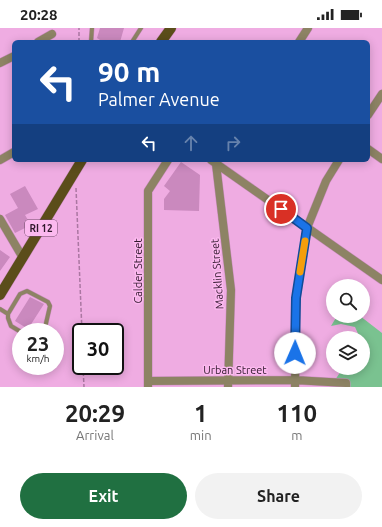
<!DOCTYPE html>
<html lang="en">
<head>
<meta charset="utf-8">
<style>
  :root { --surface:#fff; --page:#f2f2f2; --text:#222; --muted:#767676; --accent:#207041 }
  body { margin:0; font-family:Ubuntu,sans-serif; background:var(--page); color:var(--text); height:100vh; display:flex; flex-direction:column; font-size:15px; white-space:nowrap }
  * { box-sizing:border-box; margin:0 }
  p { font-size:13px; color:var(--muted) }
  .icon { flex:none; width:22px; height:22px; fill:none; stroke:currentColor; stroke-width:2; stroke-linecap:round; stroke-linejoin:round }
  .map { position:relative; height:359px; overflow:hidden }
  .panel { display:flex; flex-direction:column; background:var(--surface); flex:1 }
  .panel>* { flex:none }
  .guide { position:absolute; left:12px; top:12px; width:358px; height:122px; border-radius:6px; box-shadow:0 2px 10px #0003; background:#1a4fa0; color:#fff; overflow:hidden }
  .tools { position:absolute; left:326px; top:251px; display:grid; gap:8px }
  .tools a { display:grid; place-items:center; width:44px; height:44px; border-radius:50%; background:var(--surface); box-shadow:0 2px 10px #0003; font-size:20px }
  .speed { position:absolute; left:12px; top:295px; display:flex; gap:8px; font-size:20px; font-weight:700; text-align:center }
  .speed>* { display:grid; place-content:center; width:52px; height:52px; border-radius:50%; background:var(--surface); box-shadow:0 2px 10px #0003; line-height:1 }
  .speed small { font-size:10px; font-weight:400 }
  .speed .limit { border:2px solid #111; border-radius:6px; background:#fff; color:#111 }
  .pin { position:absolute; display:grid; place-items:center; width:34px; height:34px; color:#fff; margin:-17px; border:2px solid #fff; border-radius:50%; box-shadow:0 1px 4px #0007 }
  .me { position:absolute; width:44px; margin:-22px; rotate:1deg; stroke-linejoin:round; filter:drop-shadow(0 0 3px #0008) }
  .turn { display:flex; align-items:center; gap:14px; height:84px; padding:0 20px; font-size:18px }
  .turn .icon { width:52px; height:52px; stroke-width:2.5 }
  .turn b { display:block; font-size:28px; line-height:34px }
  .lanes { display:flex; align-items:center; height:38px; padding:0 20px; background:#0003; justify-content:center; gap:20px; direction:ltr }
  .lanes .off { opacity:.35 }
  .eta { display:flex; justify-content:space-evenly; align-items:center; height:68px; text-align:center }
  .eta b { font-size:24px; font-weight:600; line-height:28px }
  .button { display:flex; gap:8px; margin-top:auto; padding:8px 20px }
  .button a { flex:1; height:46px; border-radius:24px; background:var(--accent); color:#fff; font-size:16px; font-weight:600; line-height:46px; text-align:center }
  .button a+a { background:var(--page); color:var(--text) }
  .status { display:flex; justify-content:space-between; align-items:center; height:28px; padding:0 20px; background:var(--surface); direction:ltr }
  .status svg { height:11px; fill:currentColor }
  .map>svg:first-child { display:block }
  .green { fill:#7ac290 }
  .building { fill:#ca89be }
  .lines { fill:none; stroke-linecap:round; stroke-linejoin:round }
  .service-casing { stroke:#c98ebe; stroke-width:5 }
  .minor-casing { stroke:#c98ebe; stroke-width:9 }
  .primary-casing { stroke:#c98ebe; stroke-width:11 }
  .path { stroke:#ab77a2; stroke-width:1.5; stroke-dasharray:4 2; stroke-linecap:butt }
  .service { stroke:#8d8364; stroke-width:4 }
  .minor { stroke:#8d8364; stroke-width:8 }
  .primary { stroke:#5b4d1a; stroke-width:10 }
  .route-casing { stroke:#114b97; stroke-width:10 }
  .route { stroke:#1a73e8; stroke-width:7 }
  .slow { stroke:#f59e0b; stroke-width:7 }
  .labels { text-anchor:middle; stroke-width:3; stroke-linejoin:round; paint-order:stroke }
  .shield { fill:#fcb9ef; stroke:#6e4867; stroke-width:1 }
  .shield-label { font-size:10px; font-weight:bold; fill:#31182d }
  .street-label { font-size:11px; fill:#31182d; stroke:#fcb9ef }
</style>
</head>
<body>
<div class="status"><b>20:28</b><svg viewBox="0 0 49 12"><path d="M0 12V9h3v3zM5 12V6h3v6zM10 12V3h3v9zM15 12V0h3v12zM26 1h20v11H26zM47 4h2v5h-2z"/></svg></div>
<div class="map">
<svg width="382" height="359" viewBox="0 0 382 359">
  <rect width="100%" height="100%" fill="#eface2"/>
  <path class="green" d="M337,288h23l22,17v54h-36l-11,-7 8,-12h20v-30h-3l-5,-11 -14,-3 -10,2z"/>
  <path class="building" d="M100,0h24l-4,14h-21l1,-2 -3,-2z
    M181,134l19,13 -1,36 -35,-1v-11l6,-8 -6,-5z
    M25,158l13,23 -13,6 6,10 -16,8 -10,-18 13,-7 -8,-14z
    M0,222l10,7 -10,14z
    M30,269l14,7 -16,25 -13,-8z"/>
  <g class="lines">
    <g class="service-casing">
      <path id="service" d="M91,14l1,-14
        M132,14l9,-14
        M0,281l8,5
        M21,304l-10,-6 -3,-8v-4l12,-20 7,-3 21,11 2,4 -6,26"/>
    </g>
    <g class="minor-casing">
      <path id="minor" d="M38,14l14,-8
        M299,14l9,-14
        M0,35l14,-7
        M368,87l14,-21
        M368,121l14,10
        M0,132l14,-8
        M211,132l171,120
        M218,132l-2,4 15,126 -3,97
        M0,191l23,39
        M148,353l146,-1 52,3v4
        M148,359v-196l20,-31
        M295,359l1,-88 11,-71 19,-47 13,-21"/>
    </g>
    <g class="primary-casing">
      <path id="primary" d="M161,14l10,-14
        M0,267l82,-135"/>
    </g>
    <path class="path" d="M79,14v-14
      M76,160l6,144
      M83,338l1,21"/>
    <use href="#service" class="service"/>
    <use href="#minor" class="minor"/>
    <use href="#primary" class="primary"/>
  </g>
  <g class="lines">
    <g class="route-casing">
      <path id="route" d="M281,181l26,19 -11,70 -1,55"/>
    </g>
    <use href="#route" class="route"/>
    <path class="slow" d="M300,244l5,-31"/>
  </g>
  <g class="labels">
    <rect class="shield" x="25" y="192" width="32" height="16" rx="3"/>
    <g class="shield-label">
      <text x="41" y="204">RI 12</text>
    </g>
    <g class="street-label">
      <text transform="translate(138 243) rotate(-90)" y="4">Calder Street</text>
      <text transform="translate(217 246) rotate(-94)" y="4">Macklin Street</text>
      <text x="235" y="346">Urban Street</text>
    </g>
  </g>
</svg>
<div class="tools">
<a><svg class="icon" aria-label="search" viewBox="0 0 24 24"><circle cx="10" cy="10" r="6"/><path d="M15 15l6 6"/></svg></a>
<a><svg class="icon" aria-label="layers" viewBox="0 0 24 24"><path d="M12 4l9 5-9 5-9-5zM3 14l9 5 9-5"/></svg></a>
</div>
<div class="speed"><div>23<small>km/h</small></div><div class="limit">30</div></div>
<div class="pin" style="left:281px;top:181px;background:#d93025"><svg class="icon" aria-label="arrive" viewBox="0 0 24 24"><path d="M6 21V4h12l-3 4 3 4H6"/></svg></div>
<svg class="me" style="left:295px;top:325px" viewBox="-20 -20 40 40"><circle r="19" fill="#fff"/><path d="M0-13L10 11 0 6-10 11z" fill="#1a73e8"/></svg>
<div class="guide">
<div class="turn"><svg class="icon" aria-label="left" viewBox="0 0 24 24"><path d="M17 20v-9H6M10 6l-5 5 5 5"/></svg><div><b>90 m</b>Palmer Avenue</div></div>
<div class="lanes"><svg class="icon" aria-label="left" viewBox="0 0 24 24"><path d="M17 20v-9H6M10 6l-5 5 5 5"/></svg><svg class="icon off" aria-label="ahead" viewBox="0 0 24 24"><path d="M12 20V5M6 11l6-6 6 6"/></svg><svg class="icon off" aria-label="right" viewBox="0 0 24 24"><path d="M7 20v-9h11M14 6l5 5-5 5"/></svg></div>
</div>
</div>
<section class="panel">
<div class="eta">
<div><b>20:29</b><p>Arrival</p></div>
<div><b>1</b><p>min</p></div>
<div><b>110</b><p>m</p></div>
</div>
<div class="button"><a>Exit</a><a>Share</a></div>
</section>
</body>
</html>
